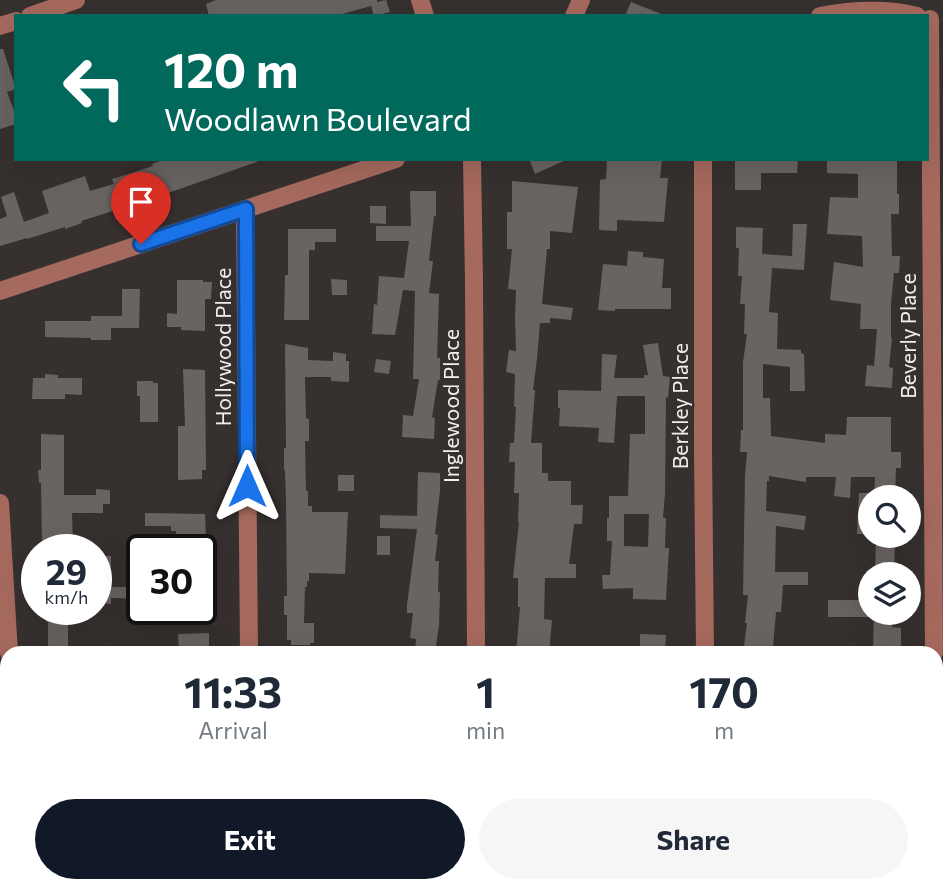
<!DOCTYPE html>
<html lang="en">
<head>
<meta charset="utf-8">
<style>
  :root { --surface:#fff; --page:#f6f6f7; --text:#1f2937; --muted:#747a83; --accent:#111827 }
  body { margin:0; font-family:Commissioner,sans-serif; background:var(--page); color:var(--text); height:100vh; display:flex; flex-direction:column; font-size:26px; white-space:nowrap }
  * { box-sizing:border-box; margin:0 }
  p { font-size:23px; color:var(--muted) }
  .icon { flex:none; width:38px; height:38px; fill:none; stroke:currentColor; stroke-width:2; stroke-linecap:round; stroke-linejoin:round }
  .map { position:relative; flex:1; overflow:hidden }
  .drawer { position:absolute; left:0px; top:646px; width:943px; height:247px; display:flex; flex-direction:column; background:var(--surface); border-radius:21px 21px 0 0; box-shadow:0 7px 28px #0002 }
  .drawer>* { flex:none }
  .hud { position:absolute; left:14px; top:14px; width:915px; height:147px; border-radius:0px; box-shadow:0 7px 28px #0002; background:#00695c; color:#fff; overflow:hidden }
  .controls { position:absolute; left:858px; top:485px; display:grid; gap:14px }
  .controls a { display:grid; place-items:center; width:63px; height:63px; border-radius:50%; background:var(--surface); box-shadow:0 7px 28px #0002; font-size:35px }
  .speed { position:absolute; left:21px; top:534px; display:flex; gap:14px; font-size:35px; font-weight:700; text-align:center }
  .speed>* { display:grid; place-content:center; width:91px; height:91px; border-radius:50%; background:var(--surface); box-shadow:0 7px 28px #0002; line-height:1 }
  .speed small { font-size:18px; font-weight:400 }
  .speed .limit { border:4px solid #111; border-radius:10px; background:#fff; color:#111 }
  .pin { position:absolute; display:grid; place-items:center; width:60px; height:60px; color:#fff; margin:-72px -30px; border-radius:50% 50% 50% 0; rotate:-45deg; box-shadow:0 0 7px #0007 }
  .pin .icon { rotate:45deg }
  .me { position:absolute; width:77px; margin:-38px; rotate:0deg; stroke-linejoin:round; filter:drop-shadow(0 0 5px #0008) }
  .turn { display:flex; align-items:center; gap:24px; height:147px; padding:0 35px; font-size:32px }
  .turn .icon { width:91px; height:91px; stroke-width:2.5 }
  .turn b { display:block; font-size:49px; line-height:60px }
  .eta { display:flex; justify-content:space-evenly; align-items:center; height:119px; text-align:center }
  .eta b { font-size:42px; font-weight:700; line-height:49px }
  .primary-button { display:flex; gap:14px; margin-top:auto; padding:14px 35px }
  .primary-button a { flex:1; height:80px; border-radius:42px; background:var(--accent); color:#fff; font-size:28px; font-weight:700; line-height:80px; text-align:center }
  .primary-button a+a { background:var(--page); color:var(--text) }
  .map>svg:first-child { display:block }
  .building { fill:#696361; fill-rule:evenodd }
  .lines { fill:none; stroke-linecap:round; stroke-linejoin:round }
  .minor { stroke:#a6695e; stroke-width:18 }
  .route-casing { stroke:#114b97; stroke-width:18 }
  .route { stroke:#1a73e8; stroke-width:12 }
  .labels { text-anchor:middle; stroke-width:5; stroke-linejoin:round; paint-order:stroke }
  .street-label { font-size:21px; fill:#f2eeee; stroke:#36302f }
</style>
</head>
<body>
<div class="map">
<svg width="943" height="891" viewBox="0 0 943 891">
  <rect width="100%" height="100%" fill="#36302f"/>
  <path class="building" d="M216,0h161v2l9,-2 4,12 -16,4 -3,-10 -36,10h-126l-3,-12z
    M631,2l33,13v1h-39z
    M0,49h3l13,40 -9,3 9,24v8l-16,5z
    M166,159h91v3l-106,37 -70,22 1,2 -17,6v-2l-38,12v-1l-27,8v-27l7,-3 -6,-19 13,-5 10,30 25,-9 -7,-22 43,-15 5,15 24,-7 -2,-5 41,-13 -1,-2z
    M529,159h39l-33,15z
    M607,159h55l-2,19h8l-4,44 -47,-2v11l-18,-1 1,-50 6,-1z
    M735,159h63l-1,14h-36v17h-26z
    M827,159l70,2v33h2v20h-8l1,42h8l-1,17h-5l-3,30v35h1l-3,29 4,1 -1,20 -27,-2 2,-21 7,1 3,-37h-17l1,-25 -31,-4 4,-38 29,5 -1,-31 -35,-2 3,-37 28,1v-24l-31,-1z
    M512,181l66,6 -6,46 -22,-2v18h-3l-5,55 31,4 -2,12 -21,-2v5h-10l-3,36 -4,31h2l-4,53h11v30h6v8h23v24h12l-1,19h-8l-5,40h7v14h-31l-1,41 8,1 -3,33h-33l4,-46h-2v-29h-5l6,-56h-1l1,-29h-5l1,-31h-6l1,-19h4l2,-36h-2l1,-33 -9,-2 3,-22 7,1 -1,-34 1,-27 -8,-1 4,-40h-5v-37h5z
    M410,191h26v25h-2l-5,45h4l-4,32 10,1 -2,64h3v22h-2l-6,37 3,1 -1,21 -32,-2 1,-22 10,1 6,-37h-6l2,-88 -12,-1 -8,45 -23,-1 2,-30 3,1 2,-29 25,2 5,-37h-33v-15h35z
    M370,206h16v18l-16,-1z
    M793,224h14l-3,46 -32,-2 -3,44 9,1 -1,36 24,1v3l3,1 1,37h-15v-24l-27,-3v34h7l1,38 54,7v-9l21,1 1,-18h44v35h10v16h-5l-1,29h-21l1,-20h-24l-1,21 -16,-2 2,-19h-30v5l-37,-6v5h-2l-1,30 40,5 -2,14 -28,-4 -1,46h33v13h-25l-2,27h-5l-3,36h-5v5h-25l4,-30h-2l3,-28h-5l2,-119 2,-24h-7l1,-22h2v-68l4,-28h-3l1,-30h-5l2,-28h-4l1,-28h-3v-21l27,1 -1,26 30,2z
    M288,229h48v13h-21v8h-6v70h-25l1,-45h3z
    M628,251l15,1v5l21,2 -2,29h9v21h-56v2l-17,-1 5,-46 24,2z
    M331,279l16,1v15h-15z
    M177,280h26v2h9l-1,17h-6v32l-24,-1v-3h-14v-14l10,1z
    M122,289h18l-1,39h-28v12h-20v-2l-46,-1v-16h46v-5h31z
    M658,343l5,33 7,1 -2,21 -2,-1 -1,96 -2,25h3l-1,30h4l-3,52 -33,-1v-11l-30,1 -1,-14h8l2,-34h-5v-23h2v-22h19l2,-62h15v-38h-28l-3,47 -16,-1 1,-14 -40,-2 1,-18h-2v-18l43,1 1,-37 15,1 -3,23h30v-3h4l-5,-30zM624,514h25l-1,33 -24,-1z
    M285,344l23,4v12l25,1v-9l13,2v7h3v21l-18,-1v-4h-26l1,41 3,1v22h-4l1,50h2v15h4v6h36l-3,62 -36,-1v8h-2v6h-2l-1,36h10v20h-4v2h-19v-5h-4v-25h-3v-19h3l-1,-95 -1,-31h-1v-22h2z
    M376,359l15,2 -2,13 -15,-2z
    M183,369l22,1 1,100h-4v9l-24,1v-54h7z
    M45,374l13,1v3h24v17l-17,-1v5h-33l1,-21h12z
    M137,381h16v2h5v39h-18v-26h-3z
    M41,434l23,1v60h32v-6l14,1v14h-7v9h-31l1,32 -31,-1 -1,-61h-2l-1,-13h3z
    M418,472l22,1v18l-5,43 3,1 -3,26h4l-1,31h2l-1,33 -4,28h-20l1,-14 -6,-1 3,-25h-6v-8l10,-76 -37,-1v-13l37,1z
    M338,475h16v16h-16z
    M859,493h11v41h-13z
    M145,513l60,1 1,24h-7v12h-22l-1,-19h-5v-5h-26z
    M377,536h13v19h-13z
    M876,539l19,1 -1,34h-19z
    M96,556h15v31h31v12l-31,-1v6l-15,-1z
    M828,600h42v17h-42z
    M46,609h22v44h-20v-31h-2z
    M874,612h18v15l9,1v23l-28,-1z
    M209,633v20h-30l-1,-19z
    M640,634l26,1 -1,18h-25z"/>
  <g class="lines">
    <path class="minor" d="M420,0l5,16
      M30,16l46,-16
      M574,16l7,-16
      M820,16c32,-6 65,-8 97,0
      M930,19l4,634
      M0,26l16,-5
      M472,159l2,123 2,371
      M703,159v292l2,202
      M245,209l4,444
      M0,291l396,-132
      M0,503l9,150
      M936,883v8
      M24,886v5
      M250,886v5
      M478,886v5
      M707,886v5"/>
  </g>
  <g class="lines">
    <g class="route-casing">
      <path id="route" d="M141,244l105,-35 1,277"/>
    </g>
    <use href="#route" class="route"/>
  </g>
  <g class="labels">
    <g class="street-label">
      <text transform="translate(909 336) rotate(-90)" y="7">Beverly Place</text>
      <text transform="translate(224 347) rotate(-90)" y="7">Hollywood Place</text>
      <text transform="translate(452 406) rotate(-90)" y="7">Inglewood Place</text>
      <text transform="translate(681 406) rotate(-90)" y="7">Berkley Place</text>
    </g>
  </g>
</svg>
<div class="controls">
<a><svg class="icon" aria-label="search" viewBox="0 0 24 24"><circle cx="10" cy="10" r="6"/><path d="M15 15l6 6"/></svg></a>
<a><svg class="icon" aria-label="layers" viewBox="0 0 24 24"><path d="M12 4l9 5-9 5-9-5zM3 14l9 5 9-5"/></svg></a>
</div>
<div class="speed"><div>29<small>km/h</small></div><div class="limit">30</div></div>
<div class="pin" style="left:141px;top:244px;background:#d93025"><svg class="icon" aria-label="arrive" viewBox="0 0 24 24"><path d="M6 21V4h12l-3 4 3 4H6"/></svg></div>
<svg class="me" style="left:247px;top:486px" viewBox="-20 -20 40 40"><path d="M0-17L14 15 0 8-14 15z" fill="#1a73e8" stroke="#fff" stroke-width="4"/></svg>
<div class="hud">
<div class="turn"><svg class="icon" aria-label="left" viewBox="0 0 24 24"><path d="M17 20v-9H6M10 6l-5 5 5 5"/></svg><div><b>120 m</b>Woodlawn Boulevard</div></div>
</div>
<section class="drawer">
<div class="eta">
<div><b>11:33</b><p>Arrival</p></div>
<div><b>1</b><p>min</p></div>
<div><b>170</b><p>m</p></div>
</div>
<div class="primary-button"><a>Exit</a><a>Share</a></div>
</section>
</div>
</body>
</html>
